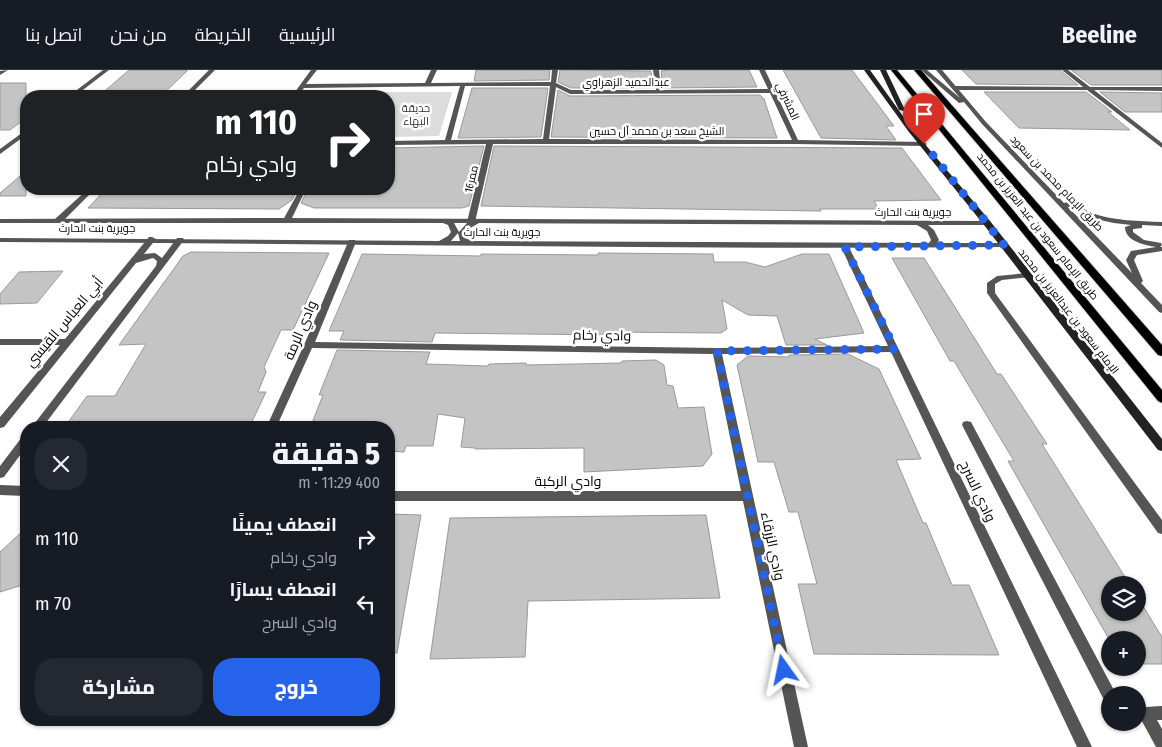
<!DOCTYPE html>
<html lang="ar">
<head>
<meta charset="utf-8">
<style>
  :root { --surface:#171b24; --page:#242831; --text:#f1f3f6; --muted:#9ea1a6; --line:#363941; --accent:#2563eb }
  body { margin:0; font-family:"Fira Sans Condensed",Cairo,sans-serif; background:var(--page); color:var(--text); direction:rtl; height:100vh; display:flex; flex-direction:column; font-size:19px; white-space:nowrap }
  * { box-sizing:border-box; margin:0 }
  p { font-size:16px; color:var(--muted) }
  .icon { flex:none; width:28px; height:28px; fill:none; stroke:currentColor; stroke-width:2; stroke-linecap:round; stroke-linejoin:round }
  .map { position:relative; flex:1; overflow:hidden; direction:ltr }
  .side { position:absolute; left:20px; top:351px; width:375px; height:305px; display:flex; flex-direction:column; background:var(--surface); border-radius:20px; box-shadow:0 1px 4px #0004; direction:rtl }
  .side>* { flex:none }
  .banner { position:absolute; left:20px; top:20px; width:375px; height:105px; border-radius:20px; box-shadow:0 1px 4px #0004; direction:rtl; background:#202124; color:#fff; overflow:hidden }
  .fabs { position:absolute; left:1101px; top:506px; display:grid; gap:10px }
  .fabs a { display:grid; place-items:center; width:45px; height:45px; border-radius:50%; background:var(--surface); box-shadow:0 1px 4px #0004; font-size:25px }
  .pin { position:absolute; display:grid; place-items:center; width:42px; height:42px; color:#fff; margin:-51px -21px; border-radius:50% 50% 50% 0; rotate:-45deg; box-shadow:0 0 5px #0007 }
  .pin .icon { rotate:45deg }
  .me { position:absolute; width:55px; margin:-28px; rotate:348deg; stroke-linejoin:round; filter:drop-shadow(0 0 4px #0008) }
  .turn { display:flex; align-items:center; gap:18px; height:105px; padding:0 15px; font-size:22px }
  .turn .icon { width:65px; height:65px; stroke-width:2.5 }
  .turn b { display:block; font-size:35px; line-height:42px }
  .round { display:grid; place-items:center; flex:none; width:52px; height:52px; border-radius:20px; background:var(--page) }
  .headline { display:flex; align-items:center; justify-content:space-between; height:85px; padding:0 15px }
  h1 { font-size:30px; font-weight:800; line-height:38px }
  .action { display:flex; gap:10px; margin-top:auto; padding:10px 15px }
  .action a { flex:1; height:58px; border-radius:20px; background:var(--accent); color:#fff; font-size:20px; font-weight:800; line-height:58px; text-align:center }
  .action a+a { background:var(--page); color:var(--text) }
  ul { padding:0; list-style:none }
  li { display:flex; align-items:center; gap:15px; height:65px; padding:0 15px }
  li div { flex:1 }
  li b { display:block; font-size:19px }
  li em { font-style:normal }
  header { display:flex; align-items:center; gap:30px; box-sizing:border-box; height:70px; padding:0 25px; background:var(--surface); border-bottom:1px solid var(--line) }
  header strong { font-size:24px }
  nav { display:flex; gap:28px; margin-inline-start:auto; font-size:18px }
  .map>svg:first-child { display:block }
  .green { fill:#dcdcdc }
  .building { fill:#c4c4c4; stroke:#999 }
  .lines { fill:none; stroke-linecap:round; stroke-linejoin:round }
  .primary-casing { stroke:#dbdbdb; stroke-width:2 }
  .service { fill:#555; fill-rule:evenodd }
  .minor { fill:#555; fill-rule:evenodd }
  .tertiary { fill:#555; fill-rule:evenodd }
  .secondary { fill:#222; fill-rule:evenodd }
  .primary { fill:#000; fill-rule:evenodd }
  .route { stroke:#2563eb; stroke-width:9; stroke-dasharray:0 16.2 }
  .labels { text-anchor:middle; stroke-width:5; stroke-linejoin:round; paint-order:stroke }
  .far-street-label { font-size:11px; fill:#000; stroke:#fff }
  .far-park-label { font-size:11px; fill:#333; stroke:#fff }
  .street-label { font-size:14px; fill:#000; stroke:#fff }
</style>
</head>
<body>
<header>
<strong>Beeline</strong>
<nav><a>الرئيسية</a><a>الخريطة</a><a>من نحن</a><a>اتصل بنا</a></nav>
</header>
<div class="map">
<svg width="1162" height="677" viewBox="0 0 1162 677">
  <rect width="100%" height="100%" fill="#fff"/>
  <path class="green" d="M383,22h69l-13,44 -50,1v-41h-8z"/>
  <path class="building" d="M129,0h59l-27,26h-62z
    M476,0h74l-1,10 -75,1z
    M560,0l91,1 3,17h-83l-13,-6z
    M671,0h78l8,17 -94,1 -2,-17z
    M783,0h69l42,56h-8l10,14 -75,-2z
    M962,0h98l18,15 -102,-1z
    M1071,0h91v15h-71z
    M0,13h26v35l-16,12h-10z
    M472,18h76l-7,49 -83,1z
    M558,20l12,6 190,-1 4,4 13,39 -226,-1z
    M984,22h102l26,20h-4l22,18 -111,-2z
    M1100,22l62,1v19h-37z
    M484,76l-15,60 -7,2h-148l-13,-5 7,-14h81v-41z
    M494,76l408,2 39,52 -67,1 5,8h-59l1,2 -340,-5z
    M26,101v25h-26v-3z
    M106,119h192l-6,11 -13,9 -191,-1z
    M191,182l138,1 -36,77h-12l-17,37 2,5 -8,20h8l-17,36h-185l23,-32h28l31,-52 -27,1 64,-89z
    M598,183l115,1 1,8h31l20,5 37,-13h27l35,79 -49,6 12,6h-41l-9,-29 -29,-1 -26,-15 5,29 -6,4 -113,-1 5,3 -178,-2 -3,9 -92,-2 4,-9h-15l33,-77 119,2v-2l117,1z
    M892,188h32l73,116h4l46,70h-5l88,141h-20v27h28v-14l24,39v27h-24v-24l-28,1 -102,-180h6l-60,-100h-4z
    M63,201l-26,32 -37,1v-10l19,-22z
    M337,280l93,2 -4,12 62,2 1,-2 37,-1v2l95,-2 1,-2 34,-1 8,5 3,20 6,1 5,22 26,-1 8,47 -9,12 -119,6v-24l-109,1v-1l-14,-1 4,-29 -27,-4 -5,32h-27l-2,6 -15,-1v-23h-79l13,-33h-4z
    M848,284l31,15 42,90 -25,1 27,63h3l26,62h17l30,70 -185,-1 -16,-70h19l-19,-72h-9l-15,-50h-16l-21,-97 11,-9 41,1v-2z
    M389,444l32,1 -24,138h-8z
    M706,445l14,83 -192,3 -3,56 -95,2 20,-141z
    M26,458v56l-26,8v-40z"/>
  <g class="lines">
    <g class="primary-casing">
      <path id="primary" d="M891,0h6l265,320v13l-4,-2z
        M914,0h7l241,275v11l-4,-1z"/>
    </g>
    <path class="service" d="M1027,203h3v4l-28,3 -7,4v9l167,227v14l-4,-1 -171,-240v-10l10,-7z
      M967,351l4,1 144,270 1,3h-6v9l-5,-2 -143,-277 1,-3z
      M1162,636v14h-5l5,9v18h-6l-18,-33 2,-5 5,-2z"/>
    <path class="minor" d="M8,0l-8,5v-4z
      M103,0h6l-34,26h-6z
      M209,0h6l-26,26h-6z
      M311,0h6l-11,14 119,-1 6,-13h6l-6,13 120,-1 1,-12h6l-2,13 15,7h85l-3,-20h6l2,20 107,-1 -9,-19h6l33,70 126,2 3,2 -3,2 -128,-2h-303l-18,78 -4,2 -4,-2 19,-78 -97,1v-4l56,-1 15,-54 -156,2 -6,8h-6zM465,16h85l-7,53 -92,1zM556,17l14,7 200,-1 22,47 -243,-1z
      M1062,0h6l22,17h72v4l-68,-1 68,53v5l-75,-58h-132l-3,-2 3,-2 128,1z
      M26,60v5l-26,19v-5z
      M88,119h7l-34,34h-6v-4z
      M300,119h6l-15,31 -4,2h-3l-1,-2z
      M149,167h3l4,2 -12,15 11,-1 7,5 15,-20h6l1,2 -142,188h-11l125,-162 1,-5 -4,-3 -17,5 -132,164 -4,1v-11l60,-72h-60v-6h65z
      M349,170h6l1,2 -41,100 402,6 171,-2 -47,-99 4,-2h3l244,502h-15l-186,-395 -169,2 86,393h-14l-51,-246h-354v-10h352l-28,-137 -401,-6 -36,80h-10l38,-83z
      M26,366v11l-22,30 -4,1v-12l22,-29z
      M0,415l26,1v10l-26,-1z"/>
    <path class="tertiary" d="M921,0h6l33,28 -24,-28h6l44,52 78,81c7,-4 20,7 28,10 22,8 47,8 70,9v4l-20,-1v3l-9,1v3l11,8 17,3 1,2 -2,2h2v4l-25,4 -3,5 9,21 -2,2 21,22v8l-3,-1 -177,-188 -18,-22 -5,1zM1067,136c19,12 41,17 64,19l-6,2c0,14 19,18 31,20l-25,4 -5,9 6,13z
      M287,148l700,3h3v4h-62l6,5 5,10 -2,3h67l4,2 -4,2c-334,3 -669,-4 -1004,-5v-4l439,3 9,-5 3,-4 -3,-7 -5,-2h-443v-4zM454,153h13l-8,9zM479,153l438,2 10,6 4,9 -2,3 -455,-2 -7,-2 -1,-7 6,-5zM458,163l2,8h-9z"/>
    <path class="secondary" d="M864,0h6l43,60 77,91 172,218v12l-4,-1 -174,-225 -75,-93z
      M880,0h6l19,40 -1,1 -5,-1z"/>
    <use href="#primary" class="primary"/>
  </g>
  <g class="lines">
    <path class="route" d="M784,600l-67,-319 178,-2 -50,-102 159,-2 -80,-101"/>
  </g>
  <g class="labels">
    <g class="far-street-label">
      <text x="626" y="16">عبدالحميد الزهراوي</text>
      <text transform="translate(788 31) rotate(65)" y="4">المشرفي</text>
      <text x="657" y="65">الشيخ سعد بن محمد آل حسين</text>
      <text transform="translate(471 109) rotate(-77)" y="4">ممر16</text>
      <text transform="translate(1057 113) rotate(46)" y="4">طريق الإمام محمد بن سعود</text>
      <text x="913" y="146">جويرية بنت الحارث</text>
      <text transform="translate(1038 156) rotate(51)" y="4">طريق الإمام سعود بن عبد العزيز بن محمد</text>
      <text x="97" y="162">جويرية بنت الحارث</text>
      <text x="502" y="166">جويرية بنت الحارث</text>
      <text transform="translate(1069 241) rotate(52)" y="4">الإمام سعود بن عبدالعزيز بن محمد</text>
    </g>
    <g class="far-park-label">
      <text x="416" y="42">حديقة<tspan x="416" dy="13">البهاء</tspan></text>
    </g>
    <g class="street-label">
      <text transform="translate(64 252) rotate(-50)" y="5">أبي العباس القيسي</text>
      <text transform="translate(300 260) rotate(-67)" y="5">وادي الرمة</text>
      <text transform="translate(602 265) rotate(1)" y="5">وادي رخام</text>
      <text x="568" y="416">وادي الركبة</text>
      <text transform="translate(978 421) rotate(65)" y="5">وادي السرح</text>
      <text transform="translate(773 476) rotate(78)" y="5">وادي الزرقاء</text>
    </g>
  </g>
</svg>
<div class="fabs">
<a><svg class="icon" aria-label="layers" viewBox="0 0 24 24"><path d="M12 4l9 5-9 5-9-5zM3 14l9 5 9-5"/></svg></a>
<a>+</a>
<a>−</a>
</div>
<div class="pin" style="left:924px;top:74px;background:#d93025"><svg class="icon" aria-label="arrive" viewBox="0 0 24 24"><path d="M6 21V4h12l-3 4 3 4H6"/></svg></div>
<svg class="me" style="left:784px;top:600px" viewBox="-20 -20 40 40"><path d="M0-17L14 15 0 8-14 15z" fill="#2563eb" stroke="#fff" stroke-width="4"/></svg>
<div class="banner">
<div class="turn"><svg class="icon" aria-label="right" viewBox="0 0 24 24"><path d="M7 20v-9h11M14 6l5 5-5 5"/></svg><div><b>110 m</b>وادي رخام</div></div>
</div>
<section class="side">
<div class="headline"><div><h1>5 دقيقة</h1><p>400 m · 11:29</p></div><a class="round"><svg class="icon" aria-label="close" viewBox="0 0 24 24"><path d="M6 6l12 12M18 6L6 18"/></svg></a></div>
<ul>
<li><svg class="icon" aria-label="right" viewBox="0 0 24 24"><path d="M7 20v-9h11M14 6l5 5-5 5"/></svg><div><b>انعطف يمينًا</b><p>وادي رخام</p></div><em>110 m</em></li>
<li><svg class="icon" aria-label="left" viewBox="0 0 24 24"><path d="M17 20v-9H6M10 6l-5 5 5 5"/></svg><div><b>انعطف يسارًا</b><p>وادي السرح</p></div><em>70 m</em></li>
</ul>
<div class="action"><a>خروج</a><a>مشاركة</a></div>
</section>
</div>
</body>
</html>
